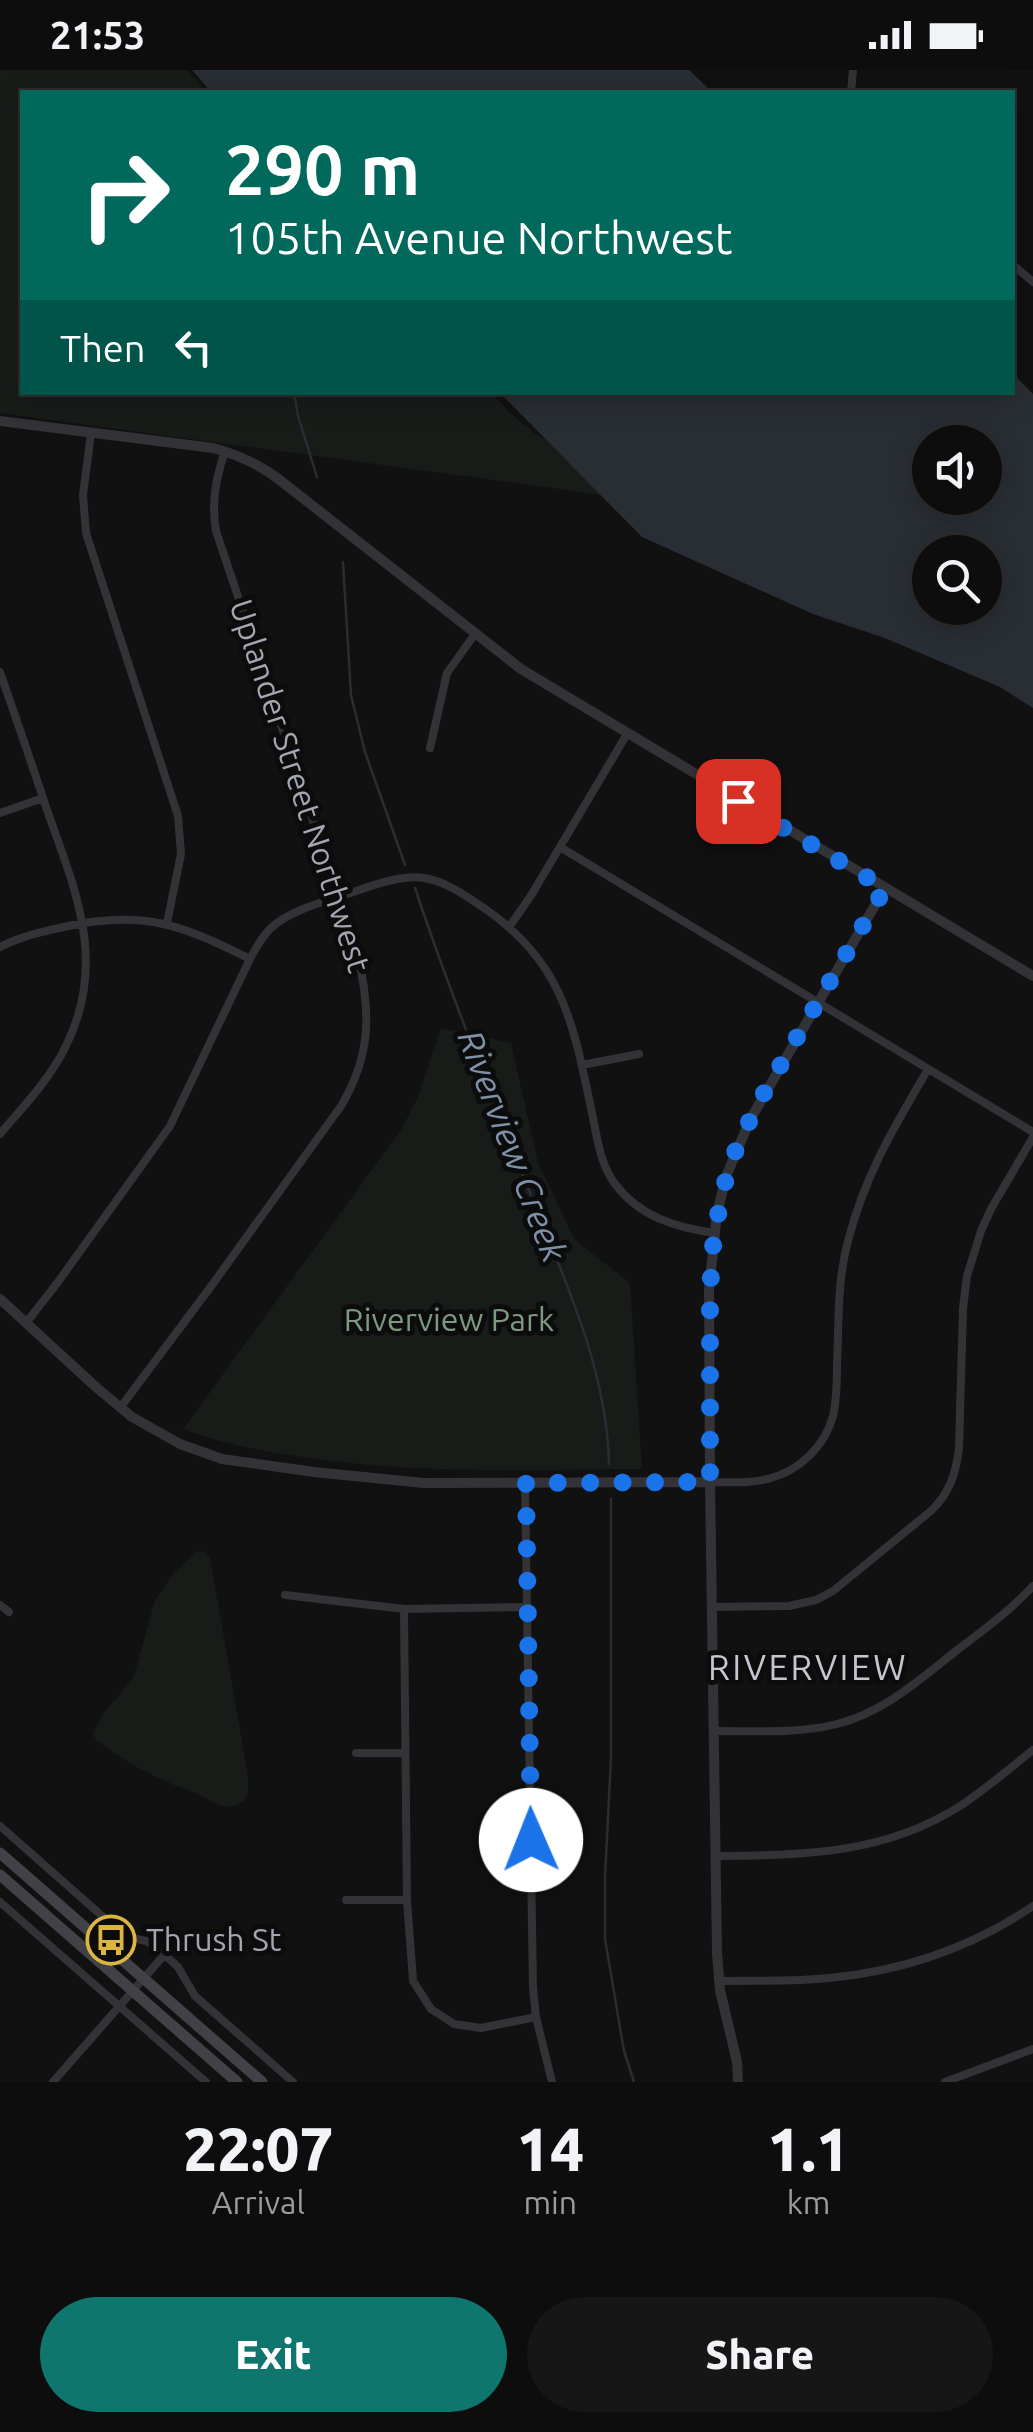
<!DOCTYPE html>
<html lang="en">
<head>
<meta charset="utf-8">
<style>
  :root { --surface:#0d0d0e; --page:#161617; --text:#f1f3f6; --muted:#9a9c9e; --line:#2d2d2e; --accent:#0f766e }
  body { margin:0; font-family:Ubuntu,sans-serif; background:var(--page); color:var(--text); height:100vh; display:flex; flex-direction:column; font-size:38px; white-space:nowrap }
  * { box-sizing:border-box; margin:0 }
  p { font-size:32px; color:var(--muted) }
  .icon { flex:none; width:55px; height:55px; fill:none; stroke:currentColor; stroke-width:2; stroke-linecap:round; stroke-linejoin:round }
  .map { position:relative; height:2012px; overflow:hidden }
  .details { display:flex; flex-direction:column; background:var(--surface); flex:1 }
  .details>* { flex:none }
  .banner { position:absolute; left:20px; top:20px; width:995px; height:305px; border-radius:0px; box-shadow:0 5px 25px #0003,0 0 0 2px var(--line); background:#00695c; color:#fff; overflow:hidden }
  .tools { position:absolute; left:912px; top:355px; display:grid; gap:20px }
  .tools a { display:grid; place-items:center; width:90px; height:90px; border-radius:50%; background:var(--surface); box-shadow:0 5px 25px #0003,0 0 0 2px var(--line); font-size:50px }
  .pin { position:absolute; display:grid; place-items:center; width:85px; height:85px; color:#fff; margin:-42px; border-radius:20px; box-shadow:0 5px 15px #0006 }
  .me { position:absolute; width:110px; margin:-55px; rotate:359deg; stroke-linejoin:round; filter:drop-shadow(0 0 8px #0008) }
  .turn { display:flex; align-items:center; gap:35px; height:210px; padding:0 40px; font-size:45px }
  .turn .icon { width:130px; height:130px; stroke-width:2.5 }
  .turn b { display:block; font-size:70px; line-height:85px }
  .then { display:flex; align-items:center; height:95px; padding:0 40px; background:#0003; gap:20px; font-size:38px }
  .eta { display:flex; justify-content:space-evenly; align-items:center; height:170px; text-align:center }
  .eta b { font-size:60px; font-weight:800; line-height:70px }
  .button { display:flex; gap:20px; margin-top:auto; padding:20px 40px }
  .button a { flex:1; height:115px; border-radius:60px; background:var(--accent); color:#fff; font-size:40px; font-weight:800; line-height:115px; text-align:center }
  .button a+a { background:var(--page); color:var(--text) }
  .status { display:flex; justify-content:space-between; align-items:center; height:70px; padding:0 50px; background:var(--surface); direction:ltr }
  .status svg { height:28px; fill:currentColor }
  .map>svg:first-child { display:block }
  .green { fill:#181c19 }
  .water { fill:#292e34; fill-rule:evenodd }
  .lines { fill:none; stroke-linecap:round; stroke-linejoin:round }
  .stream { stroke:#292e34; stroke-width:2.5 }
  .minor { stroke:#333337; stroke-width:8 }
  .tertiary { stroke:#333337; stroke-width:10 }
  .secondary { stroke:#414247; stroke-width:11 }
  .route { stroke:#1a73e8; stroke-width:18; stroke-dasharray:0 32.4 }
  .labels { text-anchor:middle; stroke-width:10; stroke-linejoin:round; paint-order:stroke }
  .street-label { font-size:32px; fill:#a4a7b1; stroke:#0c0c0d }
  .park-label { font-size:32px; fill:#7d9a81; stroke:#0c0c0d }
  .poi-label { font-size:32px; fill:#a4a7b1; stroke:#0c0c0d; text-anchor:start }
  .water-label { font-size:35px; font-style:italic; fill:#7f91a9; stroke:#0c0c0d }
  .neighbourhood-label { font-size:35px; letter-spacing:2.5px; fill:#c5c6ce; stroke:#0c0c0d }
</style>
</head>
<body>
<div class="status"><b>21:53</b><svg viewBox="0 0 49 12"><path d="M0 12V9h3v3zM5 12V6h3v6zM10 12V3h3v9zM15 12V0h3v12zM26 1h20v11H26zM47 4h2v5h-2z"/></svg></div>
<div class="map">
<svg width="1033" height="2012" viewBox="0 0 1033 2012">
  <rect width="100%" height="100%" fill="#111112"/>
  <path class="green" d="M0,0h187l20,22h-185v300l470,1 16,18 26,22 57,32 35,33 -626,-85z
    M441,958l70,15 27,120 37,77 55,43 12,186c-114,1 -226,5 -339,-12 -41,-6 -80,-13 -120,-28l218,-299 17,-33z
    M203,1481l6,6 2,6 37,213c0,10 2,24 -9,28 -16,7 -25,-2 -37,-8 -12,-6 -25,-9 -37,-15 -25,-11 -47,-25 -69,-41l-3,-7 9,-17 32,-40 21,-76 18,-26 23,-22z"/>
  <path class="water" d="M192,0h497l23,22h-501z
    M1013,304l20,20v314l-33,-21 -115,-49 -72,-24 -171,-77 -142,-144 512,-1zM930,372h55v56h-55zM930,482h55v56h-55z"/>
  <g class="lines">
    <path class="stream" d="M294,322l4,24 19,61
      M343,492l8,133 14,57 40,113
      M415,818c34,102 74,201 113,300 35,88 79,180 81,276
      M611,1429v258l-6,120v62l19,112 10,31"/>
    <path class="minor" d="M851,22l2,-22
      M1012,194l21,18
      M91,363l-8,62 3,38 92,283 3,38 -14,69
      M0,602c16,46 32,92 47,138 29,82 61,153 18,238 -16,32 -42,59 -65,86
      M430,678l17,-75 28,-39
      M0,743l43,-15
      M560,777l473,285
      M510,856l22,-32 95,-160
      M0,877c21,-11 45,-16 68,-21 77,-16 114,-1 182,33
      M582,995l57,-11
      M26,1253l32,-41 112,-156 80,-167c6,-11 12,-23 21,-31 21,-20 64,-29 91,-39 55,-19 71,-16 119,17 82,55 92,116 111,207 5,24 8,51 23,71 25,33 60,43 99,49
      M120,1338l92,-123 129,-179c31,-52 30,-96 16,-154l-141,-421c-5,-28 0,-53 9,-80
      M710,1412c20,0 41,2 61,-4 29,-8 54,-32 62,-62 4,-17 4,-35 4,-53 2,-40 0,-82 11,-122 17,-66 46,-114 80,-172
      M525,1413l8,505 3,29 16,65
      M285,1525l119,14 123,-2
      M0,1535l9,7
      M712,1537l77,-1 27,-6 17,-9 99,-81c18,-18 24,-37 27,-62l4,-140 4,-32 14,-45 10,-22 42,-72
      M404,1539l3,291 6,81 18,28 23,15 27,4 55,-11
      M713,1661c41,0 85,3 124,-7 47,-12 82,-44 119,-73 26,-20 54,-40 77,-65
      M356,1683h49
      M0,1756l118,104 10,7 18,4 9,5 23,21 17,29 98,86
      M715,1786c88,-1 168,-1 245,-50 26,-17 49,-37 73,-56
      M346,1830h61
      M0,1832l206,180
      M719,1911c36,-1 73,1 110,-3 73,-7 142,-30 204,-72
      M53,2012l112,-128
      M945,2012l88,-33"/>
    <path class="tertiary" d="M0,351l213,27c26,7 47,16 68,33l240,188 512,307
      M0,1229l97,89 35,29 48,27 42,15 92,13 110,11 286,-1
      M738,2012l-1,-20 -17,-72 -3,-37 -7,-471 -1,-192 8,-77 10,-39 24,-56 134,-230"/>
    <path class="secondary" d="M0,1783l262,229
      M0,1805l237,207"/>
  </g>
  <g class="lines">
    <path class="route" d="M531,1770l-5,-357 184,-1v-192l4,-57 13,-59 11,-30 22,-44 125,-212 -147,-87"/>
  </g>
  <defs>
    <g id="bus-ring" transform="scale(2.5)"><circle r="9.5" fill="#0c0c0d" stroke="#dbb441" stroke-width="1.5"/><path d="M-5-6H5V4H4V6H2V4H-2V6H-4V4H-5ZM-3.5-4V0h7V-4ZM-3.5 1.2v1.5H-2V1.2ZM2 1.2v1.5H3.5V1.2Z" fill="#dbb441"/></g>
  </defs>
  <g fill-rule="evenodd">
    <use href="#bus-ring" x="111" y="1870"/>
  </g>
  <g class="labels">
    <g class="street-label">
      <text transform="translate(300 716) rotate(72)" y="11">Uplander Street Northwest</text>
    </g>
    <g class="park-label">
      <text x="449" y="1261">Riverview Park</text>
    </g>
    <g class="poi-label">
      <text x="146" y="1881">Thrush St</text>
    </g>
    <g class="water-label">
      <text transform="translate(512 1076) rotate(69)" y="12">Riverview Creek</text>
    </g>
    <g class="neighbourhood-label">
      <text x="808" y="1610">RIVERVIEW</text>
    </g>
  </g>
</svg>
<div class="tools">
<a><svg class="icon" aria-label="sound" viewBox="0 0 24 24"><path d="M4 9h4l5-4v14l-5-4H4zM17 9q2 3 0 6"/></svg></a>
<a><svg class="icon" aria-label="search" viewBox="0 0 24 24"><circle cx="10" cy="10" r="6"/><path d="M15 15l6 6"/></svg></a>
</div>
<div class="pin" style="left:738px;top:731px;background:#d93025"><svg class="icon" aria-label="arrive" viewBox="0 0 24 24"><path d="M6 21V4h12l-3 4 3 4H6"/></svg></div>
<svg class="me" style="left:531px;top:1770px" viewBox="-20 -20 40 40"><circle r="19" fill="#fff"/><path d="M0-13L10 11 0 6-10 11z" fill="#1a73e8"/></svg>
<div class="banner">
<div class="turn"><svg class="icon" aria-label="right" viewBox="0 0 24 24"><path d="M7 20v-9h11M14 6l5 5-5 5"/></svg><div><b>290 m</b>105th Avenue Northwest</div></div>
<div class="then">Then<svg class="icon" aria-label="left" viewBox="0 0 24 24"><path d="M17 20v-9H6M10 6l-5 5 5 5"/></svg></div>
</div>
</div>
<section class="details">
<div class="eta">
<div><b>22:07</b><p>Arrival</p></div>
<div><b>14</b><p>min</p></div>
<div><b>1.1</b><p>km</p></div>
</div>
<div class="button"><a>Exit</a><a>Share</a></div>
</section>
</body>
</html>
